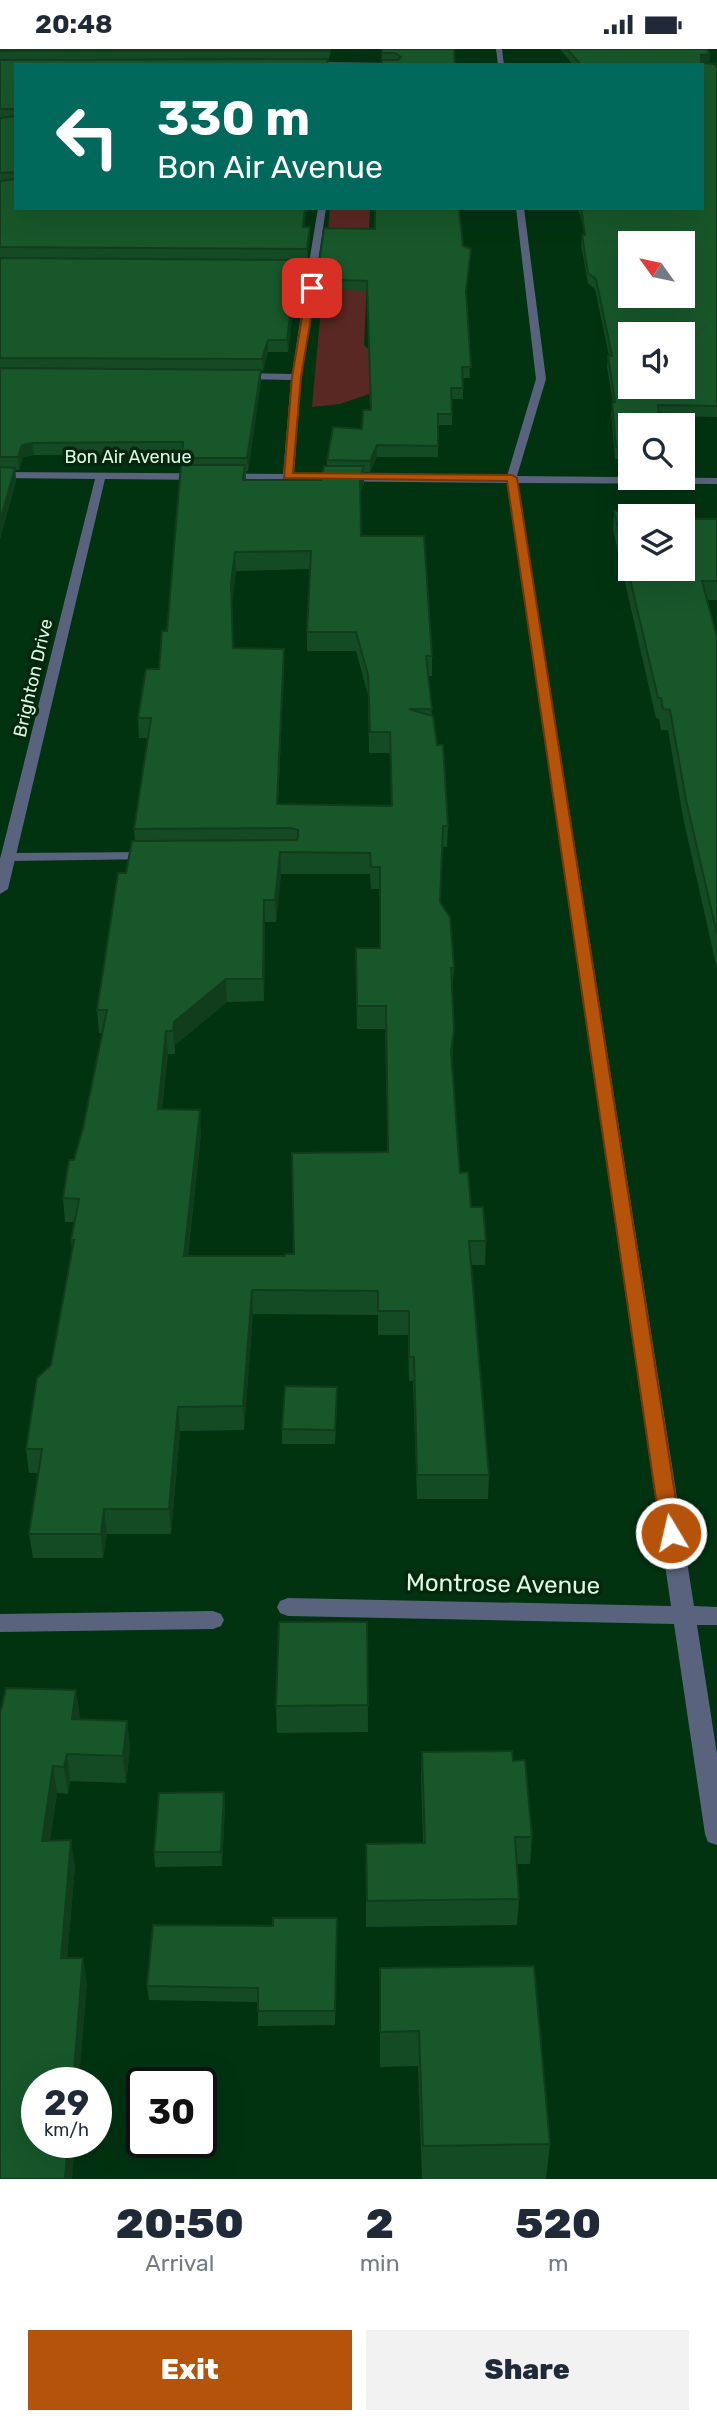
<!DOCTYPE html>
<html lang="en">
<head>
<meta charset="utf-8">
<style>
  :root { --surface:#fff; --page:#f2f2f3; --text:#1f2937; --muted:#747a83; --accent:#b45309 }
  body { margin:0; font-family:Rubik,sans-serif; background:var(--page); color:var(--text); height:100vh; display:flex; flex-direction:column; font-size:26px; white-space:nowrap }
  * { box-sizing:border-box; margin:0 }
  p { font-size:23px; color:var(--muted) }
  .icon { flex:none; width:38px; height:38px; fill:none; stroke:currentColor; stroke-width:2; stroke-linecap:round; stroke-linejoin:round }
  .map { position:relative; height:2130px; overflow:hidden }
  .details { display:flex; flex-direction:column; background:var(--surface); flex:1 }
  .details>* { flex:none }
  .banner { position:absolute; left:14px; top:14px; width:690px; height:147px; border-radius:0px; box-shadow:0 7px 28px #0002; background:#00695c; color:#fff; overflow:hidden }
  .needle { width:46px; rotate:303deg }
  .fabs { position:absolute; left:618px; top:182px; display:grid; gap:14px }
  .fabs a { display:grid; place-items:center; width:77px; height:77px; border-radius:0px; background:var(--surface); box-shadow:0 7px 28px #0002; font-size:35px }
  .speed { position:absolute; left:21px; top:2018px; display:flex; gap:14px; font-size:35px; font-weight:700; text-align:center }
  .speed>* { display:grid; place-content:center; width:91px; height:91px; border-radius:50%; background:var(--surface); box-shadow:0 7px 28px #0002; line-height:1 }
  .speed small { font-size:18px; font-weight:400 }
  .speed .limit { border:4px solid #111; border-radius:10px; background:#fff; color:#111 }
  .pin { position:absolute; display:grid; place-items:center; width:60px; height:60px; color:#fff; margin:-30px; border-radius:14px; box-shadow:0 4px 10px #0006 }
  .me { position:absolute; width:77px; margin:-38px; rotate:351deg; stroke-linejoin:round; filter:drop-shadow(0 0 5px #0008) }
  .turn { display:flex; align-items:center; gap:24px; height:147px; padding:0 28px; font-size:32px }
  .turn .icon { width:91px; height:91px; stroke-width:2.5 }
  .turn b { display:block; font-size:49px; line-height:60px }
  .eta { display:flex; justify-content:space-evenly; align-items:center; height:119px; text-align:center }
  .eta b { font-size:42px; font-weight:800; line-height:49px }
  .primary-button { display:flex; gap:14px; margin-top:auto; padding:14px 28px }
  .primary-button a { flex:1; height:80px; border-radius:0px; background:var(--accent); color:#fff; font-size:28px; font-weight:800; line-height:80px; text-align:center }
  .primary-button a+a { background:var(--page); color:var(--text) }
  .status { display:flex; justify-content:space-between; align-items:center; height:49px; padding:0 35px; background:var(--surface); direction:ltr }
  .status svg { height:19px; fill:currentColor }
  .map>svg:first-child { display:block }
  .green { fill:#592822 }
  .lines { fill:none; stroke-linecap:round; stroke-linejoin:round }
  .lane { fill:#59637d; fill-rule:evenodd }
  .street { fill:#59637d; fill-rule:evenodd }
  .wall { fill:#154b24; fill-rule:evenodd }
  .shaded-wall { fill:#113d1d }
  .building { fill:#18572a; stroke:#113d1d; stroke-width:2; fill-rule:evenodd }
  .route { fill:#b45309; stroke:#753606; stroke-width:2 }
  .labels { text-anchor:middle; stroke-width:7; stroke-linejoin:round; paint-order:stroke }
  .far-street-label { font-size:18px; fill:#dbfbe0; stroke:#06260f }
  .near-street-label { font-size:24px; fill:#dbfbe0; stroke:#06260f }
</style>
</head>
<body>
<div class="status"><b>20:48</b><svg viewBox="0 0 49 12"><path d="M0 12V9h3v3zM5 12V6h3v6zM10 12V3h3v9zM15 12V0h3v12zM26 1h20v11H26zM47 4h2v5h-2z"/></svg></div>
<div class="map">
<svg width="717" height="2130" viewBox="0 0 717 2130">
  <rect width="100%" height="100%" fill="#013311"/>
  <path class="green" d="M330,159h40l-6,137 21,22 -7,24 -38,13 -28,3z"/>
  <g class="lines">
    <path class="lane" d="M152,803l5,1v6l-148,2 -7,-4 7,-4z"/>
    <path class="street" d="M496,0h6l2,16h-6z
      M304,13l91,1 3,2h-97z
      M318,159h8l-25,169 -7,97 213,2 29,-97 -20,-171h8l22,171 -29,97 200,2v6l-199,-1 176,1123 23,1v18h-20l20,129v91l-9,-3 -3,-8 -31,-210 -386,-8 -8,-3 -3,-6 3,-6 8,-3 383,8 -164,-1123 -402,-4 -97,410 -8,5v-35l95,-380 -95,-1v-6l283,2 8,-94 -53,-1 -5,-3 5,-3 54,1 16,-106 -29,-3 4,-3 26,1z
      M213,1562l8,3 3,6 -3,6 -8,3 -213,3v-18z"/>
  </g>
  <path class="wall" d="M0,0h331l-3,16h-312v143h291l-3,19 6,11 -3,22 -307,-2z
    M382,0l73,16h-74z
    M560,0h147l3,13 -8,1 15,5v349l-58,-1 -29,9v34h-15l-4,-45 2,-11 -6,-36 1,-11h1l-14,-67 -7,-6 -7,-38 1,-10h2l-1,-8 -5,-19h124v-143h-129z
    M463,197l8,3 -5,47 4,82h-7v21h-11v26h-14v32h-61l-7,15h-6v12l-4,9 1,43 71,120v20h-4l4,40 16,110 -1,21h-5l-2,55 14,66 -2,22 2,40 -2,31 8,112 11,34 15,34 -1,24h-14l18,210 -1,24h-71l-4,-118h-4l-1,-46h-30v-20l-125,-1 -9,116 -64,1 -9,103h-64l-4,24h-70l-4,-24 9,-61h-9l-3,-24 25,-84 21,-116 -1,-9 4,-18h-10l-2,-24 20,-70 19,-95h-3l-2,-23 29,-137 9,-32 -1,-12 14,-91h-9l-1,-20 21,-49 8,-38 16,-166 -1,-10h-148l-11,2 -4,13h-4l1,11 -16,58v-281l305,2v12l-3,17h-6l-8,63h-20l-5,19h-2v11l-13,89h-2v9h75l6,-14v-6l35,-31 8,-19 -3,-119 -50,-2v-10zM310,520l-3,63v19h49l12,44 1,58h21l1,53 -113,-2 6,-136v-19l-51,-1 -1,-45 4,-32zM281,825h89l1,15h9v59h-24l1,81h28l3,123 -94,102 -9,2h-97l13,-123 -39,-24 6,-55h7v-9l52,-43 37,-1 1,-79h11z
    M614,462l69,8h34v81h-10l10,37v332l-33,-147 -16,-92h-7l-2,-11 -3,-1 -43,-188z
    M337,1352l-2,43h-53v-15z
    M367,1573l1,110 -91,1 -1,-27z
    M0,1661l80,7 -1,2 48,2 3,27 -4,35 -56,-2 -2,13 -11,-1 -7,47 25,26 -8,92h16l4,27 -50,157h38l-3,37h-72z
    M422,1703l91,9 19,76 -2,27h-13l2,35 -2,26 -151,2v-83l57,-1 -2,-64z
    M224,1743l1,15 -3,59 -67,1 -1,-15z
    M337,1883l-2,93 -77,1v-24l-109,-2 -2,-14z
    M380,1919l170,176 -4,35h-124l-4,-113 -38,1z
    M210,2023l2,14 -2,43h-9v-46h-59v47h-10l-2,-14 12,-43z"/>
  <path class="shaded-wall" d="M710,5v8l-10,1 1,-8z
    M305,159h2l-4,30v-11z
    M310,178v11l-3,22v-11z
    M305,211v12l-3,17v-11z
    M295,228l1,12 -8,63 -1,-12z
    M268,291v12l-5,19 -1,-12z
    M261,321v12l-13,89 -1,-13z
    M32,394l2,12 -11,2 -4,13 -1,-13 4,-12z
    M377,396v12l-7,15v-11z
    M364,417v18l-4,10v-18z
    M15,419l1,13 -16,58v-18z
    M235,503l1,19 -4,32 -1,-19z
    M284,600v19l-7,157v-21z
    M280,803l1,22 -5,48 -1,-22z
    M264,851l1,22 -1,79 -1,-22z
    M226,930l1,23 -52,43v9l-2,-23 1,-9z
    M454,981l-1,22 -2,22v-23z
    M166,982l2,23 -9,78 -1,-23z
    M200,1061l1,23 -16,147 -1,-24z
    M252,1241l1,24 -9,116 -1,-24z
    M178,1358l2,24 -9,103 -2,-25z
    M104,1460l3,25 -4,24 -2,-24z
    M76,1641l4,27 -5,29 -3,-27z
    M127,1672l3,27 -4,35 -3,-27z
    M67,1705l3,27 -2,13 -4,-27z
    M53,1717l4,27 -11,74 -4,-26z
    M224,1743l1,15 -3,59 -1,-14z
    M71,1791l4,26 -10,119 -4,-27z
    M83,1909l4,27 -8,98h-6z
    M210,2023l2,14 -2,43 -1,-14z
    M68,2093h7l-3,37h-7z"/>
  <path class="building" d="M0,0h330l-1,2h-329z
    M382,0h72l1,16h-74l1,-5h16l3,-3 -6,-4h-13z
    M567,0h140l3,5 -9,1v8l14,1 2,4v338l-59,-1 2,20h-30v22h-14l-4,-44 3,-1 -7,-46h4l-16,-77 -8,-6 -6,-38h3l-4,-27h121v-143h-121zM630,194h52v53h-52zM630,285h52v53h-52z
    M328,10l-1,6h-311v45l-1,-1h-15v-49z
    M16,67v58l-1,-2 -15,1v-55z
    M16,130v29h289l-2,19h7l-3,22 -307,-2v-66z
    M375,159h84l4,38 8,3 -5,42 5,76h-9l1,21h-12l1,26h-14v32l-61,-1 -7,16 -43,-1 6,-33 29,2 1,-19h8l-4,-129 -50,-2 7,-51 51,1z
    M0,209l305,2 -3,18 -7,-1 -8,63h-19l-6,19 -262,-1z
    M0,319l261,2 -14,88h-65l1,-16h-40l-111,1 -10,2 -4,12h-18z
    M181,416h64l-2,15h78l3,-14h40l-4,10 1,60h63l8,120h-6l6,53h-23l24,7 4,29h6l5,81h-5l-3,76 10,15 4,51h-3l3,62 -3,21 9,122 8,-1 3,35h12l3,34h-17l20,234h-72l-3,-118h-5v-46h-31v-20l-126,-1 -9,116 -65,1 -9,102h-65l-3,25h-72l13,-85h-16l11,-71 14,-13 23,-125h-3l8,-41 -16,-1 6,-38h5l9,-32 24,-118h-10l21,-137h8l6,-32 164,-1 2,-2v-8l-7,-2 -157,1 17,-111h-13l8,-49h13l3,-38h5zM311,502l-4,81h49l12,43 2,57h20l2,74 -115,-2 7,-155 -51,-1 -2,-64 4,-32zM280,803l90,1 1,14h9v81h-24l1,58h29l2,146 -96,1 2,101h-9v2h-101l16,-146 -42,-1 8,-78h7l1,-9 52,-43h37l1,-79h11z
    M0,418l15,1 -15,53z
    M614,462h67l1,5h-52v53h52v-52l1,2h34v62h-15l15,56v297l-31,-134 -16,-90 -7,-1 -2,-11h-3z
    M285,1337l52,1 -2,43 -53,-1z
    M279,1573h88l1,83 -92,1z
    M6,1639l70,2 -4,29 55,2 -4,35 -56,-2 -3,13 -11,-1 -11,75 29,-1 -10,118h22l-10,125h-36v59h31l-3,37h-65v-469h1z
    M512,1702l1,10 12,-1 7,77h-17l4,62 -152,2 -1,-57 59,-1 -3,-91z
    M224,1743l-3,60h-67l5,-59z
    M273,1869h64l-2,93h-77v-23l-111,-2 6,-61 120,1z
    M534,1917l16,178 -127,2 -4,-115 -39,1v-64z
    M210,2023l-1,43h-8v-32h-59v33h-12l12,-43z"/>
  <path class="route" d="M312,236l4,3 -15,89 -8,96 219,2 5,3 164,1055 -3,5h-14l-3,-5 -154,-1052 -223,-3 8,-101 15,-89z"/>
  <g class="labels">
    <g class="far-street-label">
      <text x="128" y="414">Bon Air Avenue</text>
      <text transform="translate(33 629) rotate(-77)" y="6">Brighton Drive</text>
    </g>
    <g class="near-street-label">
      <text transform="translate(503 1535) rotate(1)" y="8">Montrose Avenue</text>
    </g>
  </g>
</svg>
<div class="fabs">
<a><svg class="needle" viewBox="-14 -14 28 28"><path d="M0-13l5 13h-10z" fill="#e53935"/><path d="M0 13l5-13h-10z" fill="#747a83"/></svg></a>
<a><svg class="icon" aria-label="sound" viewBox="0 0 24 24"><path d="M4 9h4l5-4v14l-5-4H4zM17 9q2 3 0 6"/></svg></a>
<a><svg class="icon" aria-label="search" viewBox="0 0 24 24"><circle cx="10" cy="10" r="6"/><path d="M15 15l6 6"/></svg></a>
<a><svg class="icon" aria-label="layers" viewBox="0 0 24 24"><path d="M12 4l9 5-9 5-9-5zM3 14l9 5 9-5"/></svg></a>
</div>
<div class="speed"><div>29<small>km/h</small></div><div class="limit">30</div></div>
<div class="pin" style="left:312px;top:239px;background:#d93025"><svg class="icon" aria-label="arrive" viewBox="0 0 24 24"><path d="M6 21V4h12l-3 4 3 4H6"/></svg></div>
<svg class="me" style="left:671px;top:1484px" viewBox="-20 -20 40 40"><circle r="17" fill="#b45309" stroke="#fff" stroke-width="3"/><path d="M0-11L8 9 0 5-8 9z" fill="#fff"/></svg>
<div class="banner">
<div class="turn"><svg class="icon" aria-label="left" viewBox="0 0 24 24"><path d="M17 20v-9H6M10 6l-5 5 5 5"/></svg><div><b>330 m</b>Bon Air Avenue</div></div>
</div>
</div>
<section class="details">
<div class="eta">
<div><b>20:50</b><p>Arrival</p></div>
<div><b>2</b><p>min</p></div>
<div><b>520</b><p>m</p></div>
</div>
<div class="primary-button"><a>Exit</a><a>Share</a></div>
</section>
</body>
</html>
